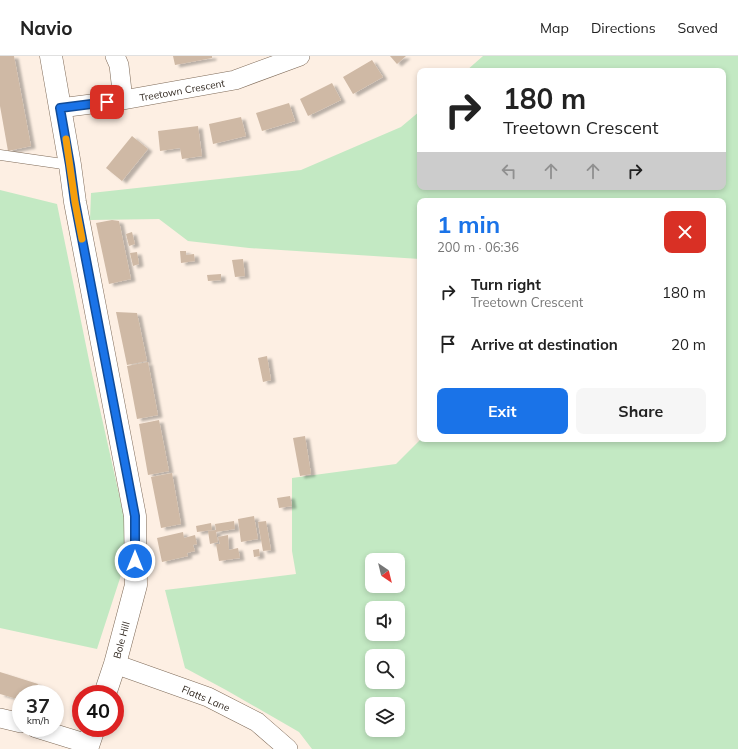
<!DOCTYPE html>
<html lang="en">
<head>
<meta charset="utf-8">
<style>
  :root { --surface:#fff; --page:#f6f6f6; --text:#222; --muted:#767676; --line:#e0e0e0; --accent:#1a73e8 }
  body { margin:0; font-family:Mulish,sans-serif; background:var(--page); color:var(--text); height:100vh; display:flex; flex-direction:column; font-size:15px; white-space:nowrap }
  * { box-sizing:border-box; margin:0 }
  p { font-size:13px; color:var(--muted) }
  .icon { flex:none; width:22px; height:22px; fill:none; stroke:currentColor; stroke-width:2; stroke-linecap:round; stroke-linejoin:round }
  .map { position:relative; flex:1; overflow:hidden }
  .details { position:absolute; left:417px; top:142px; width:309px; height:244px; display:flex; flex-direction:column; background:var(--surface); border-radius:8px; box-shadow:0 2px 6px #0003 }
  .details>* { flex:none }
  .banner { position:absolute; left:417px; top:12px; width:309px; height:122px; border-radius:8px; box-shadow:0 2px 6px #0003; background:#fff; color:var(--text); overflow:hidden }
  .needle { width:26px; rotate:145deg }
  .buttons { position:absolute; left:365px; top:497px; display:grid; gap:8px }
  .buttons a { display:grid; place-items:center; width:40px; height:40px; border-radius:8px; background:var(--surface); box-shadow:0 2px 6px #0003; font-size:20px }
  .speed { position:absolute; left:12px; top:629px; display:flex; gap:8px; font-size:20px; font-weight:700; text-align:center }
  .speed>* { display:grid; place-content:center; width:52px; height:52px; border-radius:50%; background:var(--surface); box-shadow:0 2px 6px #0003; line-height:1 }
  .speed small { font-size:10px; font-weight:400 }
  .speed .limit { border:6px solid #d22; background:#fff; color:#111 }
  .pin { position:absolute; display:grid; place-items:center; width:34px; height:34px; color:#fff; margin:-17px; border-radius:8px; box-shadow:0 2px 6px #0006 }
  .me { position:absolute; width:44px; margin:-22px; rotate:0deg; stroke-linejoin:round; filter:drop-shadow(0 0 3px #0008) }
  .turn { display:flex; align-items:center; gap:14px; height:84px; padding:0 20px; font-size:18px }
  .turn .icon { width:52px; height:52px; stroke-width:2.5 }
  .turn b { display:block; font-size:28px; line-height:34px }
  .lanes { display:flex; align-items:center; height:38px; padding:0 20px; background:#0003; justify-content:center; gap:20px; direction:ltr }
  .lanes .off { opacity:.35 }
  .round { display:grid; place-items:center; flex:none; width:42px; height:42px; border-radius:8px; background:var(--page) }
  .summary { display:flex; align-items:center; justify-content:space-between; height:68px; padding:0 20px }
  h1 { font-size:24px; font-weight:700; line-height:30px; color:var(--accent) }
  .button { display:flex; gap:8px; margin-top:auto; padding:8px 20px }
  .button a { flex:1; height:46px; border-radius:8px; background:var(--accent); color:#fff; font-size:16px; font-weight:700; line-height:46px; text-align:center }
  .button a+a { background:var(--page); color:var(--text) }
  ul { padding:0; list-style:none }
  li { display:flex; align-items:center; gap:12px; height:52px; padding:0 20px }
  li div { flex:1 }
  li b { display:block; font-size:15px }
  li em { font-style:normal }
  header { display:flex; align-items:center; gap:24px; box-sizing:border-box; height:56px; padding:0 20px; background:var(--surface); border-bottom:1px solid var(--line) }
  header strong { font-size:19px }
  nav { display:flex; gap:22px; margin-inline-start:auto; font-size:14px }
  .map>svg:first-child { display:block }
  .green { fill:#c3e9c3; fill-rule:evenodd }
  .building { fill:#cfb9a5; filter:url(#shadow) }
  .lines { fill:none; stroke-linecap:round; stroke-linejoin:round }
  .lane-casing { stroke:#7f6b59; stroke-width:11 }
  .street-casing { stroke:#7f6b59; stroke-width:20 }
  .secondary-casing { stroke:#7f6b59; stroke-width:23 }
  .lane { stroke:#fff; stroke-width:10 }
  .street { stroke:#fff; stroke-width:19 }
  .secondary { stroke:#fff; stroke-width:22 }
  .route-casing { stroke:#114b97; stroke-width:10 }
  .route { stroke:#1a73e8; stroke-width:7 }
  .slow { stroke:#f59e0b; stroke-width:7 }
  .labels { text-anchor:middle; stroke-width:3.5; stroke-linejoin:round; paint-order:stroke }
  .street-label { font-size:10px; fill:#322921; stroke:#fff }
</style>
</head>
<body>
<header>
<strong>Navio</strong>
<nav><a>Map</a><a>Directions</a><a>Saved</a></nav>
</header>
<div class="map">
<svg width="738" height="693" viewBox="0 0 738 693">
  <defs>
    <filter id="shadow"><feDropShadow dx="4.5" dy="2.5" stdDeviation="1" flood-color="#0004"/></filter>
  </defs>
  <rect width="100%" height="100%" fill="#fdefe3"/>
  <path class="green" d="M483,0h255v693h-426l-13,-17 -73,-42 -41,-22 -20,-78 131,-16 -4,-23v-73l104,-14 25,-25h302v-238h-303v58l-171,-11 -61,-7 -29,-22 -69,1 1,-27 210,-23 100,-43 19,-16v76h303v-116h-257zM372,504h26v26h-26zM372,552h26v26h-26zM372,600h26v26h-26zM372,648h26v26h-26z
    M0,134l57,14 33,161 35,156 -2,48 -26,80 -97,-21z"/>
  <path class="building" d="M0,0h14l17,90 -23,5 -8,-45z
    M173,0h39v2l-37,7z
    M390,0h16l-9,8z
    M372,4l11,17 -30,17 -10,-17z
    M332,27l9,17 -33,16 -8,-17z
    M289,47l6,18 -33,10 -6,-18z
    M241,61l5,19 -33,8 -4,-20z
    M198,70l4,30 -20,3 -2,-11 -20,3 -2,-20z
    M132,80l16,13 -26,32 -16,-13z
    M112,164l7,1 12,58 -22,5 -13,-61z
    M132,176l3,12 -6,2 -3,-12z
    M180,195h6v4l8,-1 1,7 -14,2z
    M137,196l2,12 -6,2 -3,-13z
    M243,203l2,17 -10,1 -3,-17z
    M221,218v6l-13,1 -1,-6z
    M116,256l21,1 10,48 -20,4z
    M267,300l4,24 -8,2 -5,-24z
    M148,306l10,53 -21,4 -10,-53z
    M159,364l10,51 -21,4 -9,-51z
    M305,380l6,38 -11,2 -7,-38z
    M172,417l9,51 -20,4 -10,-51z
    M290,440l2,10 -13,2 -2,-10z
    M254,460l4,23 -17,3 -3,-23z
    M234,465l1,8 -19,3 2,10 -8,2 -2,-13 8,-1 -1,-6z
    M266,465l5,29 -8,1 -5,-29z
    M211,467l1,7 -15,2 -1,-6z
    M183,476l1,6 11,-3 2,9 -4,1 2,6 -8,2 1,3 -26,6 -5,-24z
    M228,479l1,15 9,-2 2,10 -21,3 -3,-17h4l-2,-7z
    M259,493l1,7 -6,1 -1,-7z
    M0,616l38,12 -3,10h-14v6l-21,-6z"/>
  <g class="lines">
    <g class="lane-casing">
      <path id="lane" d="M0,99l70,10"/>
    </g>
    <g class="street-casing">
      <path id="street" d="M115,0l4,9 4,35
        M60,52l63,-8 112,-20 65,-24
        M115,608l93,33 49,25 31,27
        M0,662l21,5
        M36,672l52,16"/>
    </g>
    <g class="secondary-casing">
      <path id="secondary" d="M51,0l19,109 5,37 60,314 1,69 -21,79 -10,30
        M87,693l7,-21"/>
    </g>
    <use href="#lane" class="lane"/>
    <use href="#street" class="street"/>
    <use href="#secondary" class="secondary"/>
  </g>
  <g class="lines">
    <g class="route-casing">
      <path id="route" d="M107,46l-47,6 10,57 5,37 60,314v45"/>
    </g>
    <use href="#route" class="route"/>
    <path class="slow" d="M66,83l9,63 7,37"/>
  </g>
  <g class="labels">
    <g class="street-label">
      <text transform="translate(182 34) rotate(-10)" y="4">Treetown Crescent</text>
      <text transform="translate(121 584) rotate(-75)" y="4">Bole Hill</text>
      <text transform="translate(206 642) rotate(23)" y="4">Flatts Lane</text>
    </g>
  </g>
</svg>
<div class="buttons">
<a><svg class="needle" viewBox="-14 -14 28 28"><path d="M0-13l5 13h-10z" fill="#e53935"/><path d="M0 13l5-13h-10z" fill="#767676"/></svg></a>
<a><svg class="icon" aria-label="sound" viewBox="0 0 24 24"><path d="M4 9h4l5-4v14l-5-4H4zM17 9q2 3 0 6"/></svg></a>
<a><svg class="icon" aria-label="search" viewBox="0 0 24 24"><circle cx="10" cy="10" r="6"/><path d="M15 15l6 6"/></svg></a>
<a><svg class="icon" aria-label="layers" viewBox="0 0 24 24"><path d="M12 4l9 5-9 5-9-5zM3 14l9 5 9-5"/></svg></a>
</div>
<div class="speed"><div>37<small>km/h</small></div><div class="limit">40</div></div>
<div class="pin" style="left:107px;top:46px;background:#d93025"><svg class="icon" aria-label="arrive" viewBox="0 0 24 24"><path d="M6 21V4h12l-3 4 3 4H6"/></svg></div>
<svg class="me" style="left:135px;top:505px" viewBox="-20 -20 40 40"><circle r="17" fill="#1a73e8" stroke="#fff" stroke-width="3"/><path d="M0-11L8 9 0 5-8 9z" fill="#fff"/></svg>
<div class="banner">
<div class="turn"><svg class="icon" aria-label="right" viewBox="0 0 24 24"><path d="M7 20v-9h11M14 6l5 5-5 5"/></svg><div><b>180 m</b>Treetown Crescent</div></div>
<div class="lanes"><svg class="icon off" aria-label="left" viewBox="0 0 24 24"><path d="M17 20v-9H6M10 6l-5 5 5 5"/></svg><svg class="icon off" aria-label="ahead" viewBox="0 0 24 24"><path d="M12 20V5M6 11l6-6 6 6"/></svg><svg class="icon off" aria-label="ahead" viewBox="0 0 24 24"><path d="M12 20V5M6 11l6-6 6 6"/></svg><svg class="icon" aria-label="right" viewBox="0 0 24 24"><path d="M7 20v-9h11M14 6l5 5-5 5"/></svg></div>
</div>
<section class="details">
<div class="summary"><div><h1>1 min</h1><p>200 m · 06:36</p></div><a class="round" style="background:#d93025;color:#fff"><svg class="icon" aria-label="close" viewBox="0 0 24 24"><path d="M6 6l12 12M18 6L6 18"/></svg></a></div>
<ul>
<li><svg class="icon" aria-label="right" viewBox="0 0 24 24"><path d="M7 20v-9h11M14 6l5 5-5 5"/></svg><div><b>Turn right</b><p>Treetown Crescent</p></div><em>180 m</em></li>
<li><svg class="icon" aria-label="arrive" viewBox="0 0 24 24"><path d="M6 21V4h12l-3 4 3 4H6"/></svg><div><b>Arrive at destination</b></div><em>20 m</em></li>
</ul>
<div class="button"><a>Exit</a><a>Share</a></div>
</section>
</div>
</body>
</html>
